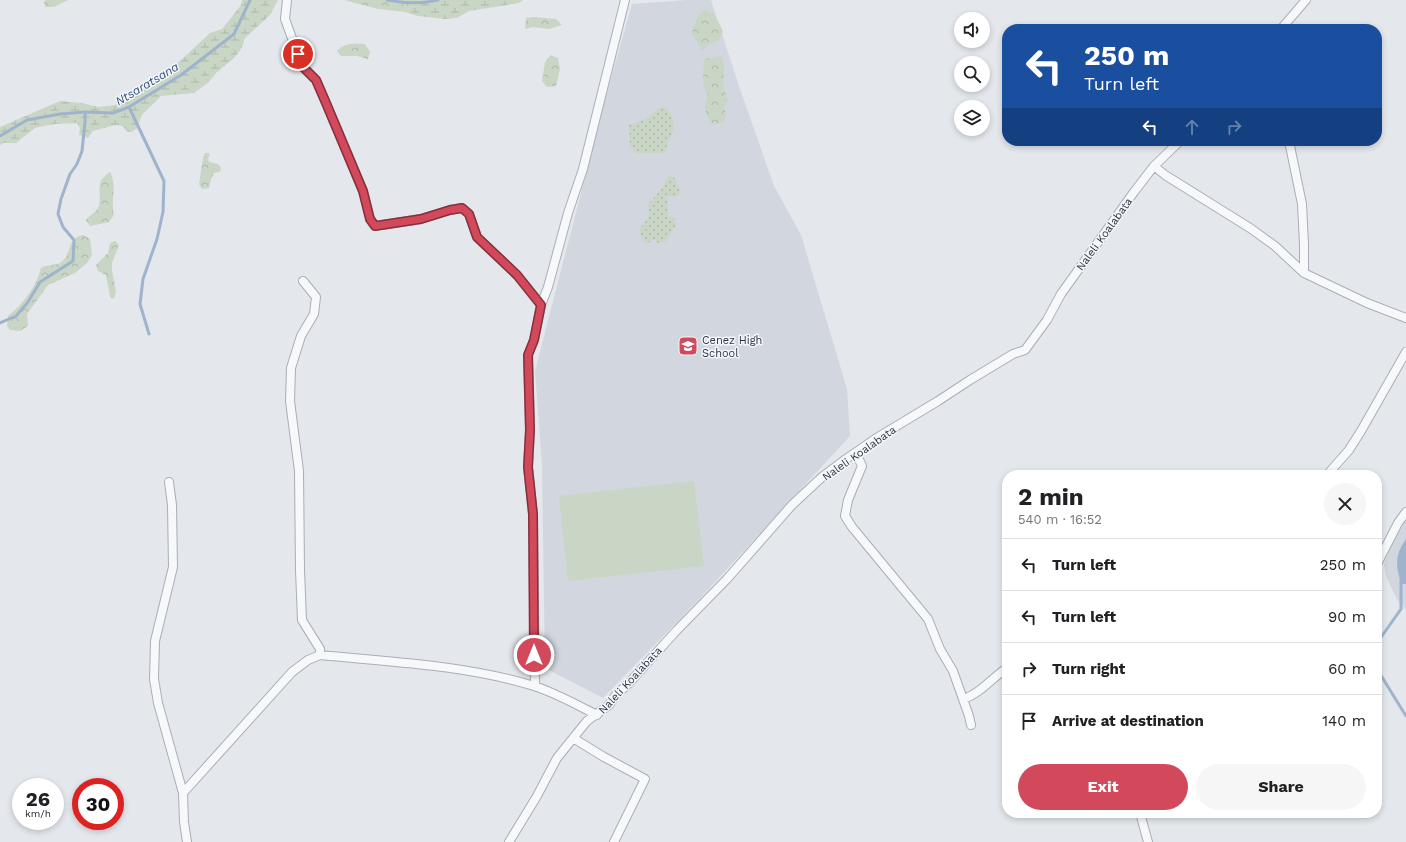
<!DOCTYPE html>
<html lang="en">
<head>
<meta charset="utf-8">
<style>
  :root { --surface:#fff; --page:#f6f6f6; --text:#202124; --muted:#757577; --line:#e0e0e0; --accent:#d1495b }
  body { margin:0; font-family:"Work Sans",sans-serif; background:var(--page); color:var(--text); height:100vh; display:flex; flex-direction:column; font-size:15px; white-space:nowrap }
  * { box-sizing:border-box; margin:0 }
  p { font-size:13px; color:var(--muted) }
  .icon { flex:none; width:22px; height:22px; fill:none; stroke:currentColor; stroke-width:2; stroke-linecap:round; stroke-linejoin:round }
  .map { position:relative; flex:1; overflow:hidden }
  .details { position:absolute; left:1002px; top:470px; width:380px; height:348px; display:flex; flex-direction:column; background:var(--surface); border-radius:16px; box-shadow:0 2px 6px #0003 }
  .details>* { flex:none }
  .guide { position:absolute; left:1002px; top:24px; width:380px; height:122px; border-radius:16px; box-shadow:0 2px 6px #0003; background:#1a4fa0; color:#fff; overflow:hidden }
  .tools { position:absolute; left:954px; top:12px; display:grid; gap:8px }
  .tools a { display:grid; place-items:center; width:36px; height:36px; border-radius:50%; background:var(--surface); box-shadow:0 2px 6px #0003; font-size:20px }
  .speed { position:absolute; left:12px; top:778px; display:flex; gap:8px; font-size:20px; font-weight:700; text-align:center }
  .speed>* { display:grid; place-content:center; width:52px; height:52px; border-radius:50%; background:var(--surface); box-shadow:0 2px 6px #0003; line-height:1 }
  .speed small { font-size:10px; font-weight:400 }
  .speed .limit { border:6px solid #d22; background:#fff; color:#111 }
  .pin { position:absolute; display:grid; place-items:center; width:34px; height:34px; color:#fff; margin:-17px; border:2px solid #fff; border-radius:50%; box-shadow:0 1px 4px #0007 }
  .me { position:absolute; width:44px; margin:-22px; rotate:0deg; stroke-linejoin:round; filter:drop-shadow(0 0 3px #0008) }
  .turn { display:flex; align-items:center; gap:14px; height:84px; padding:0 16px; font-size:18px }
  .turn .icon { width:52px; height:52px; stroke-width:2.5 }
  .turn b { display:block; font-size:28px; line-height:34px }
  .lanes { display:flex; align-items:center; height:38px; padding:0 16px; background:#0003; justify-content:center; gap:20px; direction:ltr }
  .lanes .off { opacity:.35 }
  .round { display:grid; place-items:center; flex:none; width:42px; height:42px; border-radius:21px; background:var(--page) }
  .overview { display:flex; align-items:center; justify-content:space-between; height:68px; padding:0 16px }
  h1 { font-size:24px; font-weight:700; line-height:30px }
  .cta { display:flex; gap:8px; margin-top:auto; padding:8px 16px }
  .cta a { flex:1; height:46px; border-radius:24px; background:var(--accent); color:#fff; font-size:16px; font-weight:700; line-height:46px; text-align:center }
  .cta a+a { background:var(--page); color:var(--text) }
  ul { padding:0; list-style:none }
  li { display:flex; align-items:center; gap:12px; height:52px; padding:0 16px; border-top:1px solid var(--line) }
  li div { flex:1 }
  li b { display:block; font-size:15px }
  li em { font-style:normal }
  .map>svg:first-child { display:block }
  .built { fill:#d2d6de }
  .grass { fill:url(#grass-dots) }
  .forest { fill:url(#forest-crowns) }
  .wetland { fill:url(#wetland-marsh) }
  .garden { fill:#c9d6c5 }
  .water { fill:#9fb4cc }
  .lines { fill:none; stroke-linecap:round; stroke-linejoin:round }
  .stream { stroke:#9fb4cc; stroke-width:3 }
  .minor-casing { stroke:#a9aeb7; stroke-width:10 }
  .minor { stroke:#f7f8fa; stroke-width:8 }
  .route-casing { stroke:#882f3b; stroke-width:10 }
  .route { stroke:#d1495b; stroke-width:7 }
  .labels { text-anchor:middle; stroke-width:3; stroke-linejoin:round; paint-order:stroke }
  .street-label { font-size:11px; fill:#2b3445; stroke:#f4f6f9 }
  .poi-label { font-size:11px; fill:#2b3445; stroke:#f4f6f9; text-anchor:start }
  .water-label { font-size:12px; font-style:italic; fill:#34527a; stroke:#f4f6f9 }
</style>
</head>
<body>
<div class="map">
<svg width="1406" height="842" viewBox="0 0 1406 842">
  <defs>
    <pattern id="grass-dots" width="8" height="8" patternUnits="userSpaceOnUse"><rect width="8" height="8" fill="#c9d6c5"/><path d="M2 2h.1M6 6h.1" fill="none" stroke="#adb8ab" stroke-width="1.8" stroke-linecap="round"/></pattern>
    <pattern id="forest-crowns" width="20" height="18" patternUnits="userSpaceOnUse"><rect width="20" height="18" fill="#c9d6c5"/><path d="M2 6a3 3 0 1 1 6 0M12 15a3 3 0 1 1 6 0" fill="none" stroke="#adb8ab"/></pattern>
    <pattern id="wetland-marsh" width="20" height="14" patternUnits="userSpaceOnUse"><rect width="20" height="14" fill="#c9d6c5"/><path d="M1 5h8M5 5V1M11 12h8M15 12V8" fill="none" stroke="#adb8ab"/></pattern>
  </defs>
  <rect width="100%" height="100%" fill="#e4e7ec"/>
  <path class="built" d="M687,0h24l28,86 35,100 27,49 46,154 3,47 -148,160 -99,102 -58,-30 -3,-203 -7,-94 69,-267 28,-100z
    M1406,520v90l-8,-9 -11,-22 -3,-14 5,-16z"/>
  <path class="grass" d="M664,107c10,7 14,24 4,33l-2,11 -2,2h-29l-5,-7 -1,-21 17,-6 12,-10z
    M669,176l6,2 6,14 -5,5 -8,-1 -1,4 1,16 7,3 1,8 -7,8 -3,6 -8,2 -5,-4 -4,4 -6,-1 -4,-12c7,-10 12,-11 9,-25l15,-18 2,-6z"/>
  <path class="forest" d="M47,0h21l-14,7h-9l-1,-6z
    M344,0h75l-14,12 -27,-3z
    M706,10c9,4 14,13 17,22l-5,10h-5l-11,9 -5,-10 -5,-6 1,-7 6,-14z
    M534,17l22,2 6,6 -13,4 -16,-2 -8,2 1,-11z
    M365,44l5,8 -2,7 -11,-3h-16l-4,-5c7,-8 18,-8 28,-7z
    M551,55l7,3 2,11 -4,17 -9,1 -5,-6 3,-19z
    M721,56l3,11 -1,17 5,17 -4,4 2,10 -2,6 -7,3 -6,-1c-5,-9 -9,-18 -3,-27l-5,-12 1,-25z
    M205,153h4l1,3 -2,1 1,5 9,2 3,4 -1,4 -6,1 -3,6 -2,9 -7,1 -3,-5 4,-26z
    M110,172c8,15 0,27 4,43l-5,7 -19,4 -4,-6c3,-4 10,-8 12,-12 6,-12 -6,-25 12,-36z
    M83,235l7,4 2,16 -5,8 -12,10 -27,12 -21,29 1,12 -8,5 -10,-1 -3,-4 1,-10c16,-13 28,-29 33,-48 6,-4 13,-2 19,-5 13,-8 6,-25 23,-28z
    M115,241l4,4 -7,18v8l4,20 -2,8 -4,-2 -4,-22 -8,-4 -2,-6 12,-12 2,-10z"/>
  <path class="wetland" d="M242,0h36l-8,15 -25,23 -3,9 -3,5 -6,7 -17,14 -7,9 -15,11 -33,3 -19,19 -5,13 -5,4h-4l-6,-6 -7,-1 -22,6 -5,7 -9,-3 1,-7 -3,-5 -22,1 -11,2 -9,2 -19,15h-12l-4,2v-18l60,-26 21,2 18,4 16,-2 16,-7 17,-14 8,-9 9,-4 15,-10 30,-28 12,-4 19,-24z
    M419,0h104l-4,3 -50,8 -12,7 -12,1 -27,-3 -13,-4z"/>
  <path class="garden" d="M694,481l10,85 -136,15 -9,-85z"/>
  <path class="water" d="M1406,539v45h-5c-5,-19 -7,-28 5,-45z"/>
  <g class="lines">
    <path class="stream" d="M387,0c16,3 35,4 51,0
      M129,107l35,74 -1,31 -6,27 -14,40 -3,25 9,30
      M0,136l27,-16 33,-6 25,-2 28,1 16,-6 52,-32 53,-41 16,-34
      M0,323l16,-7 12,-14 12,-20 33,-21 1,-21 -11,-13 -5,-13 3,-15 9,-25 7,-10 5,-13 3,-29v-10
      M1377,643l24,-34v-29
      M1377,669l29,47"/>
    <g class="minor-casing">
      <path id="minor" d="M287,0l-2,19 17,47 14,14 10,23 37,88 7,28 5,7 46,-7 29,-9 12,-2 7,6 8,23 40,38 24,30 -7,35 -6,15 2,75 -2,37 5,47 2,172
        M1281,29l25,-29
        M1289,141l13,63 2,40v29
        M1154,166l11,9 85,53 25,18 29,27 63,30 39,15
        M303,281l13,16 -2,17 -13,22 -10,32 -1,33 9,70 1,99 2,50 18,29v6
        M541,305l7,-18 20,-74 15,-44 42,-169
        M856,453l6,13 -14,34 -3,16 7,11 76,92 12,30 13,22 16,45 2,9
        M1327,475l22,-25 12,-19 45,-79
        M169,482l3,23 1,62 -18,74 -1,38 4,24 25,90 1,29 3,20
        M1377,564l21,-41 8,-11
        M963,699c17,-5 30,-22 44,-31
        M573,738l31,19 41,22 -31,63
        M183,793l109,-121 16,-12 12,-5c71,7 146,10 214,31 22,7 43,19 63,29
        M1140,813l8,29
        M509,842l28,-46 20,-38 30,-37 22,-16 6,-9 14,-13 48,-53 50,-51 65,-74 30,-28 24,-18 29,-20 63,-38 32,-21 43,-26 12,-4 22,-30 14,-26 73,-102 20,-26 26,-25"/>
    </g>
    <use href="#minor" class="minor"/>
  </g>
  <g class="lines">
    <g class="route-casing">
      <path id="route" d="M298,54l4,12 14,14 10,23 37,88 7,28 5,7 46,-7 29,-9 12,-2 7,6 8,23 40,38 24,30 -7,35 -6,15 2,75 -2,37 5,47 1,141"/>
    </g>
    <use href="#route" class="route"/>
  </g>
  <defs>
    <g id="school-square" transform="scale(1)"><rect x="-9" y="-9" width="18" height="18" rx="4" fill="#d1495b" stroke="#f4f6f9"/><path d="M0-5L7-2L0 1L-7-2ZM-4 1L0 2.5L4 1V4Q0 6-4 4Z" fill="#fff"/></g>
  </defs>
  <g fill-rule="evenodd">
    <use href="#school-square" x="688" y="346"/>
  </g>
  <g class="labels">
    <g class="street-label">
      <text transform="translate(1104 234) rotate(-54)" y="4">Naleli Koalabata</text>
      <text transform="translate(859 453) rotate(-35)" y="4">Naleli Koalabata</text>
      <text transform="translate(630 680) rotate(-47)" y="4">Naleli Koalabata</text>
    </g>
    <g class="poi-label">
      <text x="702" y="344">Cenez High<tspan x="702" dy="13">School</tspan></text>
    </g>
    <g class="water-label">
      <text transform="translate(147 84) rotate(-31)" y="4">Ntsaratsana</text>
    </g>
  </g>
</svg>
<div class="tools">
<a><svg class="icon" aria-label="sound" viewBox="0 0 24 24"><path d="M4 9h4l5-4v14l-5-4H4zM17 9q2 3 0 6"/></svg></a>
<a><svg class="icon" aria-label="search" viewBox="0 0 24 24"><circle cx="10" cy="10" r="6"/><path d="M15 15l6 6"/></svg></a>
<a><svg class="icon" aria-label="layers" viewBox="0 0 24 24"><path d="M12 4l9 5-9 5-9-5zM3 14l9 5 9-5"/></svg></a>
</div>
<div class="speed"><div>26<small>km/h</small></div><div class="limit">30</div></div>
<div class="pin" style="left:298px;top:54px;background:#d93025"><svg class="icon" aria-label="arrive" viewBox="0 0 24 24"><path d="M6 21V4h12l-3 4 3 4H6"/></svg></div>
<svg class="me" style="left:534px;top:655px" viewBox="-20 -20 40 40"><circle r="17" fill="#d1495b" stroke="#fff" stroke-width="3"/><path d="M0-11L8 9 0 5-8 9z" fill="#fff"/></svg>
<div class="guide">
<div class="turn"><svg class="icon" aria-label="left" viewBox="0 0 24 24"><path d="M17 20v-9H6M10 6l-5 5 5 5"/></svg><div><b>250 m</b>Turn left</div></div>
<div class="lanes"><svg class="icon" aria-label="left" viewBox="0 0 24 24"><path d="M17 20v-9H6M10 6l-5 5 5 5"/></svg><svg class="icon off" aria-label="ahead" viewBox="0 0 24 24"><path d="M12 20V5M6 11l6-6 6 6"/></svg><svg class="icon off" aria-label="right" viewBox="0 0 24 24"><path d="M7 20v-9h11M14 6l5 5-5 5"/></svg></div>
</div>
<section class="details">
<div class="overview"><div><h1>2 min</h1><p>540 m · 16:52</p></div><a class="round"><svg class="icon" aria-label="close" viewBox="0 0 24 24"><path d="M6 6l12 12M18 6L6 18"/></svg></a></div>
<ul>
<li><svg class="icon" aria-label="left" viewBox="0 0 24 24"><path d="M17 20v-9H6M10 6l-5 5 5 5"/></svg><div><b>Turn left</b></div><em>250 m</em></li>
<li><svg class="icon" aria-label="left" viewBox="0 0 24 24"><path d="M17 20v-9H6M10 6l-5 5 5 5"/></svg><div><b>Turn left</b></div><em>90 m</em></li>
<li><svg class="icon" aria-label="right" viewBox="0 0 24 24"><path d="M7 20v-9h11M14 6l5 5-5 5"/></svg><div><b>Turn right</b></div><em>60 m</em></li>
<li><svg class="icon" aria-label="arrive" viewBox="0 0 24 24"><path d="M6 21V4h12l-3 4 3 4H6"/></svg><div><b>Arrive at destination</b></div><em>140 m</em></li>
</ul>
<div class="cta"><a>Exit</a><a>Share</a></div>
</section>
</div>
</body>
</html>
